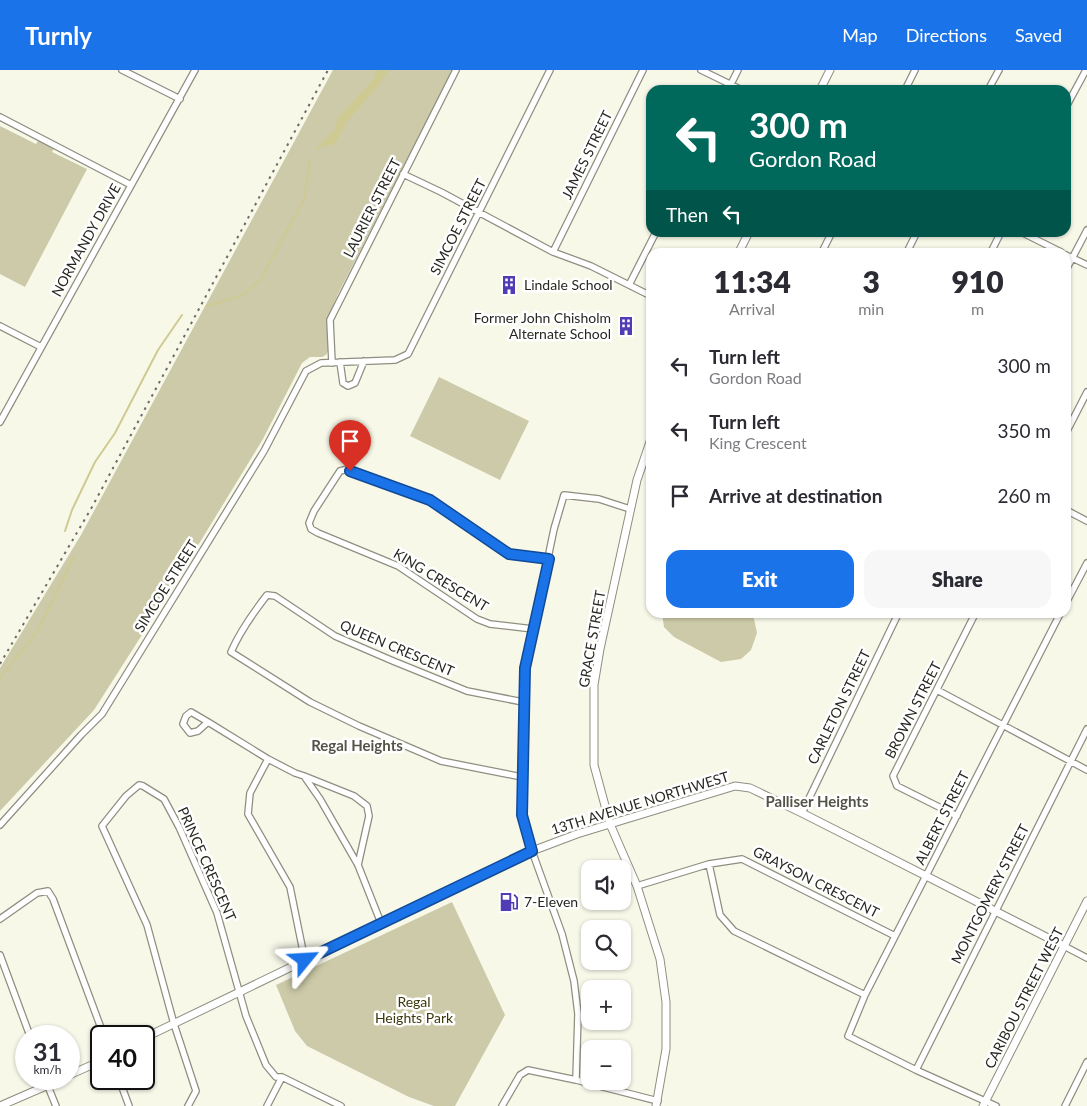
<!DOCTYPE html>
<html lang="en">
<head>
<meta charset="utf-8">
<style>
  :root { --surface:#fff; --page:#f7f7f7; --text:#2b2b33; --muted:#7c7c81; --accent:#1a73e8 }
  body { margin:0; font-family:Lato,sans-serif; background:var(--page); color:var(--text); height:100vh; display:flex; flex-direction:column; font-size:19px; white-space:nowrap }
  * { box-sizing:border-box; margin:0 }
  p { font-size:16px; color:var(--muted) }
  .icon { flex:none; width:28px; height:28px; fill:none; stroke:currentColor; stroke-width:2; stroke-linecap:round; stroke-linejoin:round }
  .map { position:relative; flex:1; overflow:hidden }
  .side { position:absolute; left:646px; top:178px; width:425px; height:370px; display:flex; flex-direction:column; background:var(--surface); border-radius:15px; box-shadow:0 1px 4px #0004 }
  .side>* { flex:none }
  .top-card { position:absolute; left:646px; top:15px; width:425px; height:152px; border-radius:15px; box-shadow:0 1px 4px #0004; background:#00695c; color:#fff; overflow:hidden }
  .tools { position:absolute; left:581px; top:790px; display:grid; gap:10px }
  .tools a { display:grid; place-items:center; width:50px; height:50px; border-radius:10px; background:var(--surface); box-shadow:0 1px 4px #0004; font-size:25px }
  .speed { position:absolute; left:15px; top:955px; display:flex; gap:10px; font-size:25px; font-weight:700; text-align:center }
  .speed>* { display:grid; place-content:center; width:65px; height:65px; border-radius:50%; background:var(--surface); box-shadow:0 1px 4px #0004; line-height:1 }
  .speed small { font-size:12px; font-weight:400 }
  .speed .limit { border:2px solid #111; border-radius:8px; background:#fff; color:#111 }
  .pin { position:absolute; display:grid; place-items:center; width:42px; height:42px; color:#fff; margin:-51px -21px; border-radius:50% 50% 50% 0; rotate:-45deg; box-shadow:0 0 5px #0007 }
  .pin .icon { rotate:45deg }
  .me { position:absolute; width:55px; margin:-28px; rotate:63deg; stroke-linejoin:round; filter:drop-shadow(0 0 4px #0008) }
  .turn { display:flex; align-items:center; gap:18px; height:105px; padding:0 20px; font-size:22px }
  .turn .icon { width:65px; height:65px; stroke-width:2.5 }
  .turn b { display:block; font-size:35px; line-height:42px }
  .then { display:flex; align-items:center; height:48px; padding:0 20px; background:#0003; gap:10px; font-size:19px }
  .eta { display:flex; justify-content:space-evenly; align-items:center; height:85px; text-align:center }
  .eta b { font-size:30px; font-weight:800; line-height:35px }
  .button { display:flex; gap:10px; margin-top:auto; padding:10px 20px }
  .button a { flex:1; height:58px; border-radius:15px; background:var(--accent); color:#fff; font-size:20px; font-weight:800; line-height:58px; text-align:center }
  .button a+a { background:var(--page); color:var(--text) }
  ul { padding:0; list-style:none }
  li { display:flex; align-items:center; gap:15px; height:65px; padding:0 20px }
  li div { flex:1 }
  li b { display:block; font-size:19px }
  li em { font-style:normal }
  header { display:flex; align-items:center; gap:30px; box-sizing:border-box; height:70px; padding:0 25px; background:var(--accent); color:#fff }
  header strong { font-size:24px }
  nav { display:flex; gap:28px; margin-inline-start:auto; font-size:18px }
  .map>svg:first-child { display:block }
  .green { fill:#cccaa8 }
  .water { fill:#cfca92 }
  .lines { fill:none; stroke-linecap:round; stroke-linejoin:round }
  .stream { stroke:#cfca92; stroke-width:2 }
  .minor-casing { stroke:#8f8e81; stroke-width:8 }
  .tertiary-casing { stroke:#8f8e81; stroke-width:9 }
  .minor { stroke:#fff; stroke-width:5.5 }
  .tertiary { stroke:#fff; stroke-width:7 }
  .rail { stroke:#6b6b62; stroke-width:2; stroke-dasharray:2.5 5; stroke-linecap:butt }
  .route-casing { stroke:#114b97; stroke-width:12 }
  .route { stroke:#1a73e8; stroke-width:9 }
  .labels { text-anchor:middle; stroke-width:5; stroke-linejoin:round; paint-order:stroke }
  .street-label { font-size:14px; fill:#282822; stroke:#fff }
  .poi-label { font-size:14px; fill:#282822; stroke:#fff; text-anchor:start }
  .park-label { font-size:14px; fill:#3c380b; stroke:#fff }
  .neighbourhood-label { font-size:15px; font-weight:bold; fill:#545347; stroke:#fff }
</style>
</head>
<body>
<header>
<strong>Turnly</strong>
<nav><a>Map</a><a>Directions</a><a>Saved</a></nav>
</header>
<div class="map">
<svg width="1087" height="1036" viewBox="0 0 1087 1036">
  <rect width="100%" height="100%" fill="#f8f8e9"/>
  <path class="green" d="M333,0h120l-115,224 -10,24 -1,9 1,24 -2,4 -4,2h-12l-8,6 -39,76 -88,144 -81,127 -94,101v-143l81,-133z
    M0,56l36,18 3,-5 16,8 -3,5 35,17 -62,118 -25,-13z
    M439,307l90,44 -29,59 -90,-44z
    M662,543h88l4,6 3,14 -6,17 -10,9 -20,3 -47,-25 -10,-10z
    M452,832l53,113 -50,91h-21l-25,-9 -102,-51 -12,-15 -19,-46z"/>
  <path class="water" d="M377,0h12l-12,17 -31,36 -11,21 -11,2 -9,4 20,-21 3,-11 36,-39z"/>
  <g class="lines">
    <path class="stream" d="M207,236l36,-11 18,-16 43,-80 6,-38
      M65,461l7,-21 23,-48 20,-29 43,-83 24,-35
      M0,608l38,-48 36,-73"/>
    <g class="minor-casing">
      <path id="minor" d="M122,0l58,29
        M701,0l41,20
        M728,20l10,-20
        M905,20l10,-20
        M988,20l11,-20
        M1066,37l20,-37
        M0,47l131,68
        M403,104l38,18 112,60 38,14 60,30
        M1021,162l40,20
        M553,182l90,-182
        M822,182l10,-20
        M907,182l10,-20
        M991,182l10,-20
        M1066,185l21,10
        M1066,200l21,-40
        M629,215l27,-53
        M0,256l41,21
        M340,292l3,21 5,3 7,-3 9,-22
        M332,293l-2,-43 126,-250
        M0,352l195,-352
        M1066,363l21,-41
        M1066,440l21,11
        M1066,533l21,-40
        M533,559l-43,-5 -13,-5 -79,-53 -80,-33 -7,-4 -2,-6 5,-12 26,-40 8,-2 82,31 79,54 40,5
        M937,620l150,80
        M208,652l-17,-10 -5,4 -3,8 7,9 8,-2 10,-9 60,37
        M304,706l50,20 13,10 2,10 -11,49
        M522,707l-81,-16 -82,-35 -49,-24 -79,-50c9,-21 22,-39 36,-57l8,1 60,40 58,25 74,30 56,11
        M802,743l97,-201
        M957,746l-60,-30 -4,-10 83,-164
        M0,755l81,-90 21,-21 162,-263 42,-80 15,-8 74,-3 13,-6 142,-284
        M709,794l11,51 14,16 131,64
        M637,816l72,-22 33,-5 153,77
        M0,849l37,-26 11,-2 5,8 51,137
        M1064,876l23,12
        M0,885l30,81
        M305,891l-15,-74 -42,-73 2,-21 18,-34 27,14 9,3 16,23 38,66 23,58
        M916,1000l171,-341
        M45,1009l11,27
        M119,1009l10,27
        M576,1010l2,-66 -4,-33 -12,-47 -30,-83 -11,-36 4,-147 29,-139 10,-34 35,4 31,10
        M188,1036l8,-15 -22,-67 -27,-99 -45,-99 24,-30 13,-11 4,1 21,13 15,28 38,86 29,103 20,49 10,12h6l59,29
        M267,1036l15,-29
        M502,1036l18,-31 8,-5 48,10 82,21
        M996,1036l-80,-36 -68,-34 17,-41 196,-383
        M1065,1036l22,-44"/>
    </g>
    <g class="tertiary-casing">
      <path id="tertiary" d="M820,20l10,-20
        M739,182l10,-20
        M651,369l-14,41 -37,169 -6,36v80l16,59 27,62 23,73 6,43v47l-10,57
        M144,968l388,-187 45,-17 158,-48 15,2 52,25 262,133
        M69,1005l32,-14
        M0,1036l62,-27
        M983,1036l104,-205"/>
    </g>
    <use href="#minor" class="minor"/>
    <use href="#tertiary" class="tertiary"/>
    <path class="rail" d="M0,594l92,-157 236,-437"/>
  </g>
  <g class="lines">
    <g class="route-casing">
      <path id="route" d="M305,890l227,-109 -10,-36 3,-147 24,-109 -40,-5 -79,-54 -80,-29"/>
    </g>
    <use href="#route" class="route"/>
  </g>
  <defs>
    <g id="building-bare" transform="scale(1.5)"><path d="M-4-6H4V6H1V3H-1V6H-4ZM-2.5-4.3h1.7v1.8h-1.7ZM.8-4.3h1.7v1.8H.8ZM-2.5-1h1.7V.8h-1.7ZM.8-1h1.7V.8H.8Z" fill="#503cb4" stroke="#fff" stroke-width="2.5" paint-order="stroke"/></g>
    <g id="fuel-bare" transform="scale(1.5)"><path d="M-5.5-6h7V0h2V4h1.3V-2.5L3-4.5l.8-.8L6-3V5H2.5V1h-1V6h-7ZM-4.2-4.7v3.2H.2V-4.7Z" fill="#503cb4" stroke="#fff" stroke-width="2.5" paint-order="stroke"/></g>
  </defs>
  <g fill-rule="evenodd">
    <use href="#building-bare" x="509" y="215"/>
    <use href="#building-bare" x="626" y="256"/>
    <use href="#fuel-bare" x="509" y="832"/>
  </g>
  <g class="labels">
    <g class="street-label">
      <text transform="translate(587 85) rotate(-64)" y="5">JAMES STREET</text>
      <text transform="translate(372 138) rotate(-63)" y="5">LAURIER STREET</text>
      <text transform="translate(458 157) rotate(-63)" y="5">SIMCOE STREET</text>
      <text transform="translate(86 170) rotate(-61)" y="5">NORMANDY DRIVE</text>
      <text transform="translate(441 510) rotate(31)" y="5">KING CRESCENT</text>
      <text transform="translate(166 516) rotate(-58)" y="5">SIMCOE STREET</text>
      <text transform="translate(592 569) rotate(-80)" y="5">GRACE STREET</text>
      <text transform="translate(397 578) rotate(23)" y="5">QUEEN CRESCENT</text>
      <text transform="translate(839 637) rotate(-64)" y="5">CARLETON STREET</text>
      <text transform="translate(913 640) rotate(-63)" y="5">BROWN STREET</text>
      <text transform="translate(640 733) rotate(-17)" y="5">13TH AVENUE NORTHWEST</text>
      <text transform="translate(942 748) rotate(-63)" y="5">ALBERT STREET</text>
      <text transform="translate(207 794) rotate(66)" y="5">PRINCE CRESCENT</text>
      <text transform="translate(816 812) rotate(27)" y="5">GRAYSON CRESCENT</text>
      <text transform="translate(990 824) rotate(-63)" y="5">MONTGOMERY STREET</text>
      <text transform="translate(1024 928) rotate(-63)" y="5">CARIBOU STREET WEST</text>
    </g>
    <g class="poi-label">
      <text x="524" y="220">Lindale School</text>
      <text x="611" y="253" text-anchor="end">Former John Chisholm<tspan x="611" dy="16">Alternate School</tspan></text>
      <text x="524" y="837">7-Eleven</text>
    </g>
    <g class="park-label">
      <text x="414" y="937">Regal<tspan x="414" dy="16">Heights Park</tspan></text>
    </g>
    <g class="neighbourhood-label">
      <text x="357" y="681">Regal Heights</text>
      <text x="817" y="737">Palliser Heights</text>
    </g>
  </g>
</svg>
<div class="tools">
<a><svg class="icon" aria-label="sound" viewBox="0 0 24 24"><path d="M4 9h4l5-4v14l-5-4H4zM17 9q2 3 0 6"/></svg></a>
<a><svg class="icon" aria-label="search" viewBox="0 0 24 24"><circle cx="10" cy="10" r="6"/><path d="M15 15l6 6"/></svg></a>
<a>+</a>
<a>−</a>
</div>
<div class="speed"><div>31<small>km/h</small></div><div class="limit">40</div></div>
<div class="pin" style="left:350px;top:401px;background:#d93025"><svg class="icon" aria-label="arrive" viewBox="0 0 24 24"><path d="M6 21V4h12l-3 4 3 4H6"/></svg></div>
<svg class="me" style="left:305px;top:890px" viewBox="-20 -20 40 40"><path d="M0-17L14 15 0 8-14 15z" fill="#1a73e8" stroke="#fff" stroke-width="4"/></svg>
<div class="top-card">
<div class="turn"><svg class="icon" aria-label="left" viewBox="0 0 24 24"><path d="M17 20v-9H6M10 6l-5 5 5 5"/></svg><div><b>300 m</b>Gordon Road</div></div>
<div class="then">Then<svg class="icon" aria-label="left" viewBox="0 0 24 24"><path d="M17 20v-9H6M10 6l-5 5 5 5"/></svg></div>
</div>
<section class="side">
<div class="eta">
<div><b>11:34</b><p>Arrival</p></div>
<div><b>3</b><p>min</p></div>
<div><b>910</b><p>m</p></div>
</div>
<ul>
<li><svg class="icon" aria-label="left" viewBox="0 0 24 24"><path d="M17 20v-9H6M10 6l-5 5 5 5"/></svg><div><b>Turn left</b><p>Gordon Road</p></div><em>300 m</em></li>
<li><svg class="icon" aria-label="left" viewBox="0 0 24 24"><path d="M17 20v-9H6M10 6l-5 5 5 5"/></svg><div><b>Turn left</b><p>King Crescent</p></div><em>350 m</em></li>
<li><svg class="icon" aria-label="arrive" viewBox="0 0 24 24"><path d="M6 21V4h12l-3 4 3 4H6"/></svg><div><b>Arrive at destination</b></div><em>260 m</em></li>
</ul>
<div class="button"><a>Exit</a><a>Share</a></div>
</section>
</div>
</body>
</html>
